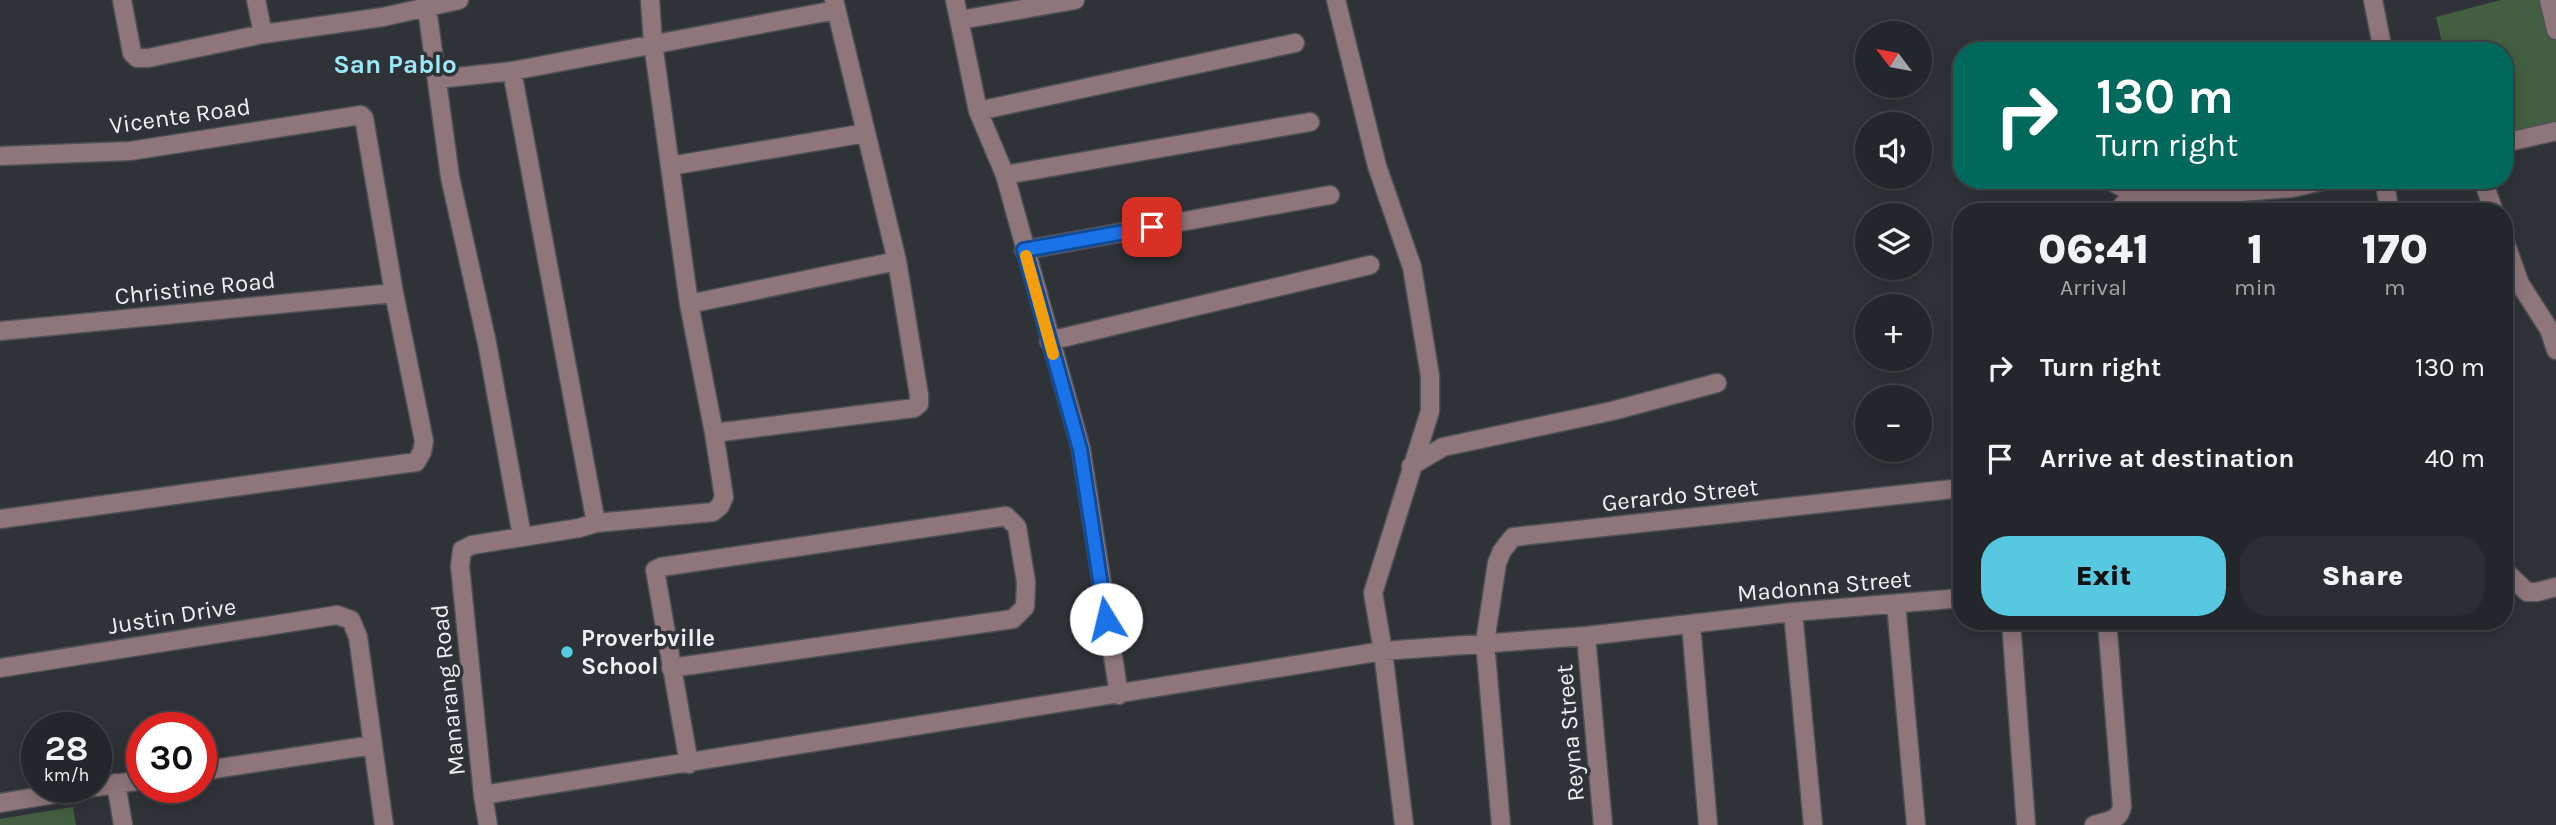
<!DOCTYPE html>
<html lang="en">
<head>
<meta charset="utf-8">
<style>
  :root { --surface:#23262a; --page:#2b2e32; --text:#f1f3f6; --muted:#a3a5a8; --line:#404347; --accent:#56c9e1 }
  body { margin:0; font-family:Karla,sans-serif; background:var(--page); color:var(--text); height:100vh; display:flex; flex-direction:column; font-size:26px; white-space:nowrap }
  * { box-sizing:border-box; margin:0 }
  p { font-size:23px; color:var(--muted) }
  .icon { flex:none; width:38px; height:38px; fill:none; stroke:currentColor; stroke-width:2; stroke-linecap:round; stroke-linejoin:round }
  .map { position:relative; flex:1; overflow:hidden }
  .side { position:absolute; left:1953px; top:203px; width:560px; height:427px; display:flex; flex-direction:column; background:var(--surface); border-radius:28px; box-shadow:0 4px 18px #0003,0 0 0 2px var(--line) }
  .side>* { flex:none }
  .banner { position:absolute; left:1953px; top:42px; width:560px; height:147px; border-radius:28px; box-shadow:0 4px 18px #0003,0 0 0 2px var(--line); background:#00695c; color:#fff; overflow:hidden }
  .needle { width:46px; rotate:302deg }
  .fabs { position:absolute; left:1855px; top:21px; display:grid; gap:14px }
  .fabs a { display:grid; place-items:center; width:77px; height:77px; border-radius:50%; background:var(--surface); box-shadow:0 4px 18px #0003,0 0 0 2px var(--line); font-size:35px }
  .speed { position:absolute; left:21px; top:712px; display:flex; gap:14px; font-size:35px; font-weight:700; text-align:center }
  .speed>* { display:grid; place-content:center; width:91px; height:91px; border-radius:50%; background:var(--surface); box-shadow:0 4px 18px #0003,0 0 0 2px var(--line); line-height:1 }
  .speed small { font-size:18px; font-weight:400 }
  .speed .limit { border:10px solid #d22; background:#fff; color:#111 }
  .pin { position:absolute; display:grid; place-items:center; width:60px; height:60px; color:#fff; margin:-30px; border-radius:14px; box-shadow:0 4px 10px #0006 }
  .me { position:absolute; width:77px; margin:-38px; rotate:351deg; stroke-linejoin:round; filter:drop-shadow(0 0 5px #0008) }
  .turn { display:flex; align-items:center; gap:24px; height:147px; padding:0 28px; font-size:32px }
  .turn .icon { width:91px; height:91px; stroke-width:2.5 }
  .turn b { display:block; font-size:49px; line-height:60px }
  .eta { display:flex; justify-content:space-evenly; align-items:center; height:119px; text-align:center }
  .eta b { font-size:42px; font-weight:800; line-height:49px }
  .action { display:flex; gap:14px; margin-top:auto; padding:14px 28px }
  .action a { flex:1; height:80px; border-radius:28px; background:var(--accent); color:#111; font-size:28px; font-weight:800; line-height:80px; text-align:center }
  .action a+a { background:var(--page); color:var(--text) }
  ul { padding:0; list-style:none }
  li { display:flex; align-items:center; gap:21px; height:91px; padding:0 28px }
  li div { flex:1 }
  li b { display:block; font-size:26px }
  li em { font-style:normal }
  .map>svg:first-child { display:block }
  .green { fill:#435f41 }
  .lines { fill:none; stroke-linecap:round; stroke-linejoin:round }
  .minor-casing { stroke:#4e5156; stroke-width:21 }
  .minor { stroke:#8f767b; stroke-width:18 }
  .route-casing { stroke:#114b97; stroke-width:18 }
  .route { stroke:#1a73e8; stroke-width:12 }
  .slow { stroke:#f59e0b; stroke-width:12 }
  .poi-dot { fill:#56c9e1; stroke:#2f3338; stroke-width:2.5 }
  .labels { text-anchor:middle; stroke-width:7; stroke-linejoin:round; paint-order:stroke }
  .street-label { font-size:24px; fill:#eef1f4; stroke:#2f3338 }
  .poi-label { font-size:24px; font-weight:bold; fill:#eef1f4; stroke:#2f3338; text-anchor:start }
  .neighbourhood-label { font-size:26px; font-weight:bold; fill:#9be8fa; stroke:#2f3338 }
</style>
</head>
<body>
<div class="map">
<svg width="2556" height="825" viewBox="0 0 2556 825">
  <rect width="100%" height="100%" fill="#2f3338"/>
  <path class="green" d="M2501,0h55v136l-52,13v-98h-60l-8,-34z
    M73,807l3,18h-76v-6z"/>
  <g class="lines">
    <g class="minor-casing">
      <path id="minor" d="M122,0l10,53 5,5h11l115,-24 120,-17 76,-17
        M256,0l7,34
        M955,0l23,111 27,64 76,274 38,246
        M1336,0l41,166 35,101 18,109v35l-57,182 10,58 21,174
        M2373,0l10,51
        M2549,0l7,30
        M427,8l23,169 37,166 35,193
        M960,20l115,-20
        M512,71l84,452
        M438,79l74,-8 324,-61
        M978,111l317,-68
        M2504,143l52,-12
        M0,156l130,-5 231,-36 3,3 30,175 30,148 -2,11 -6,10 -416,57
        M670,166l196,-33
        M1005,175l305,-53
        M2109,180l24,13 31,5 128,-10 34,-8
        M2384,180l6,32
        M2483,180l11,32
        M2117,212l16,-19
        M2504,239l16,45 29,45 7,21
        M1024,250l306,-55
        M689,304l208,-43
        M0,331l394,-38
        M1049,341l321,-76
        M714,433l200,-25 5,-4v-9l-22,-134 -63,-261
        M1411,466l32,-19 169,-36 105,-28
        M2504,570l23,22h10l19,-5
        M1896,604l20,221
        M1793,612l20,213
        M2011,621l15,204
        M1691,624l17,201
        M1586,636l17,189
        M0,668l337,-53 14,5 7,17 26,188
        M671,668l342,-49 12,-12 1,-25 -9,-55 -11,-11 -345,51 -6,3 34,194
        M201,771l172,-26
        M116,783l7,42
        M96,787l46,-7
        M483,795l900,-144 203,-15 207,-24 169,-14
        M0,803l91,-15
        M488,825l-5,-30 -23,-229 2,-16 10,-5 107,-17 17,-5 117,-11 7,-6 4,-9 -10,-64 -25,-129 -36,-261 -3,-43
        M1501,825l-16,-183 12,-79 5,-12 11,-14 449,-49
        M2094,825c13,-4 26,-4 28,-19l-15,-185"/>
    </g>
    <use href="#minor" class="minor"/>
  </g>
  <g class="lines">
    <g class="route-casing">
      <path id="route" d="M1106,619l-26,-170 -56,-199 128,-23"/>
    </g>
    <use href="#route" class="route"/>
    <path class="slow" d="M1026,256l27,98"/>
  </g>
  <circle class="poi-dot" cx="567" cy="652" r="7"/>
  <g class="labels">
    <g class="street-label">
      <text transform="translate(180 116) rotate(-8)" y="8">Vicente Road</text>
      <text transform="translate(195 288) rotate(-6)" y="8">Christine Road</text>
      <text transform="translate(1680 495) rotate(-6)" y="8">Gerardo Street</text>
      <text transform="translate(1824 586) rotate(-5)" y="8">Madonna Street</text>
      <text transform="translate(172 616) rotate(-9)" y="8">Justin Drive</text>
      <text transform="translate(448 690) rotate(-96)" y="8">Manarang Road</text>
      <text transform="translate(1570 733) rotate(-95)" y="8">Reyna Street</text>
    </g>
    <g class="poi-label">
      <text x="581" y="646">Proverbville<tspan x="581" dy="28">School</tspan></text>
    </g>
    <g class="neighbourhood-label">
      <text x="395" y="73">San Pablo</text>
    </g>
  </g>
</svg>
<div class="fabs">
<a><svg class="needle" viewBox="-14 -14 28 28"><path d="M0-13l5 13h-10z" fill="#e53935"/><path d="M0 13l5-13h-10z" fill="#a3a5a8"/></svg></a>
<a><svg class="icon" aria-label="sound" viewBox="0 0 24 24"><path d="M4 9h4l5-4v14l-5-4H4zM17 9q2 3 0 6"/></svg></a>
<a><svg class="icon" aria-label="layers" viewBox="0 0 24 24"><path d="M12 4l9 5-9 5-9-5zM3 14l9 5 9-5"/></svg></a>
<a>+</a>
<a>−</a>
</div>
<div class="speed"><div>28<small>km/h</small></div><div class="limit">30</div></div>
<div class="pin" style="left:1152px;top:227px;background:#d93025"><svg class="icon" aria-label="arrive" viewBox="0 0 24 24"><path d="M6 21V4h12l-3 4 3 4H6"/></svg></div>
<svg class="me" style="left:1106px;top:619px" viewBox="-20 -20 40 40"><circle r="19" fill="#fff"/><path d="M0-13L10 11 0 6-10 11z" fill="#1a73e8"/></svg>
<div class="banner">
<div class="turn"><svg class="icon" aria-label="right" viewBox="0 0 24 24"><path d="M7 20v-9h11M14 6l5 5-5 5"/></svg><div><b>130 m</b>Turn right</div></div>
</div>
<section class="side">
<div class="eta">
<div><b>06:41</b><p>Arrival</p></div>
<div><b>1</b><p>min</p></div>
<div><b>170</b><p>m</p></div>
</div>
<ul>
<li><svg class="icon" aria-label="right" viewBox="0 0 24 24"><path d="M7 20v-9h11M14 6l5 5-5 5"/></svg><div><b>Turn right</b></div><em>130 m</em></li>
<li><svg class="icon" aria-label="arrive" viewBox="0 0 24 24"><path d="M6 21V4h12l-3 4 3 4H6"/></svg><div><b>Arrive at destination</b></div><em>40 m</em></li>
</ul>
<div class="action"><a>Exit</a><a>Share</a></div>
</section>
</div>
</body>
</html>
